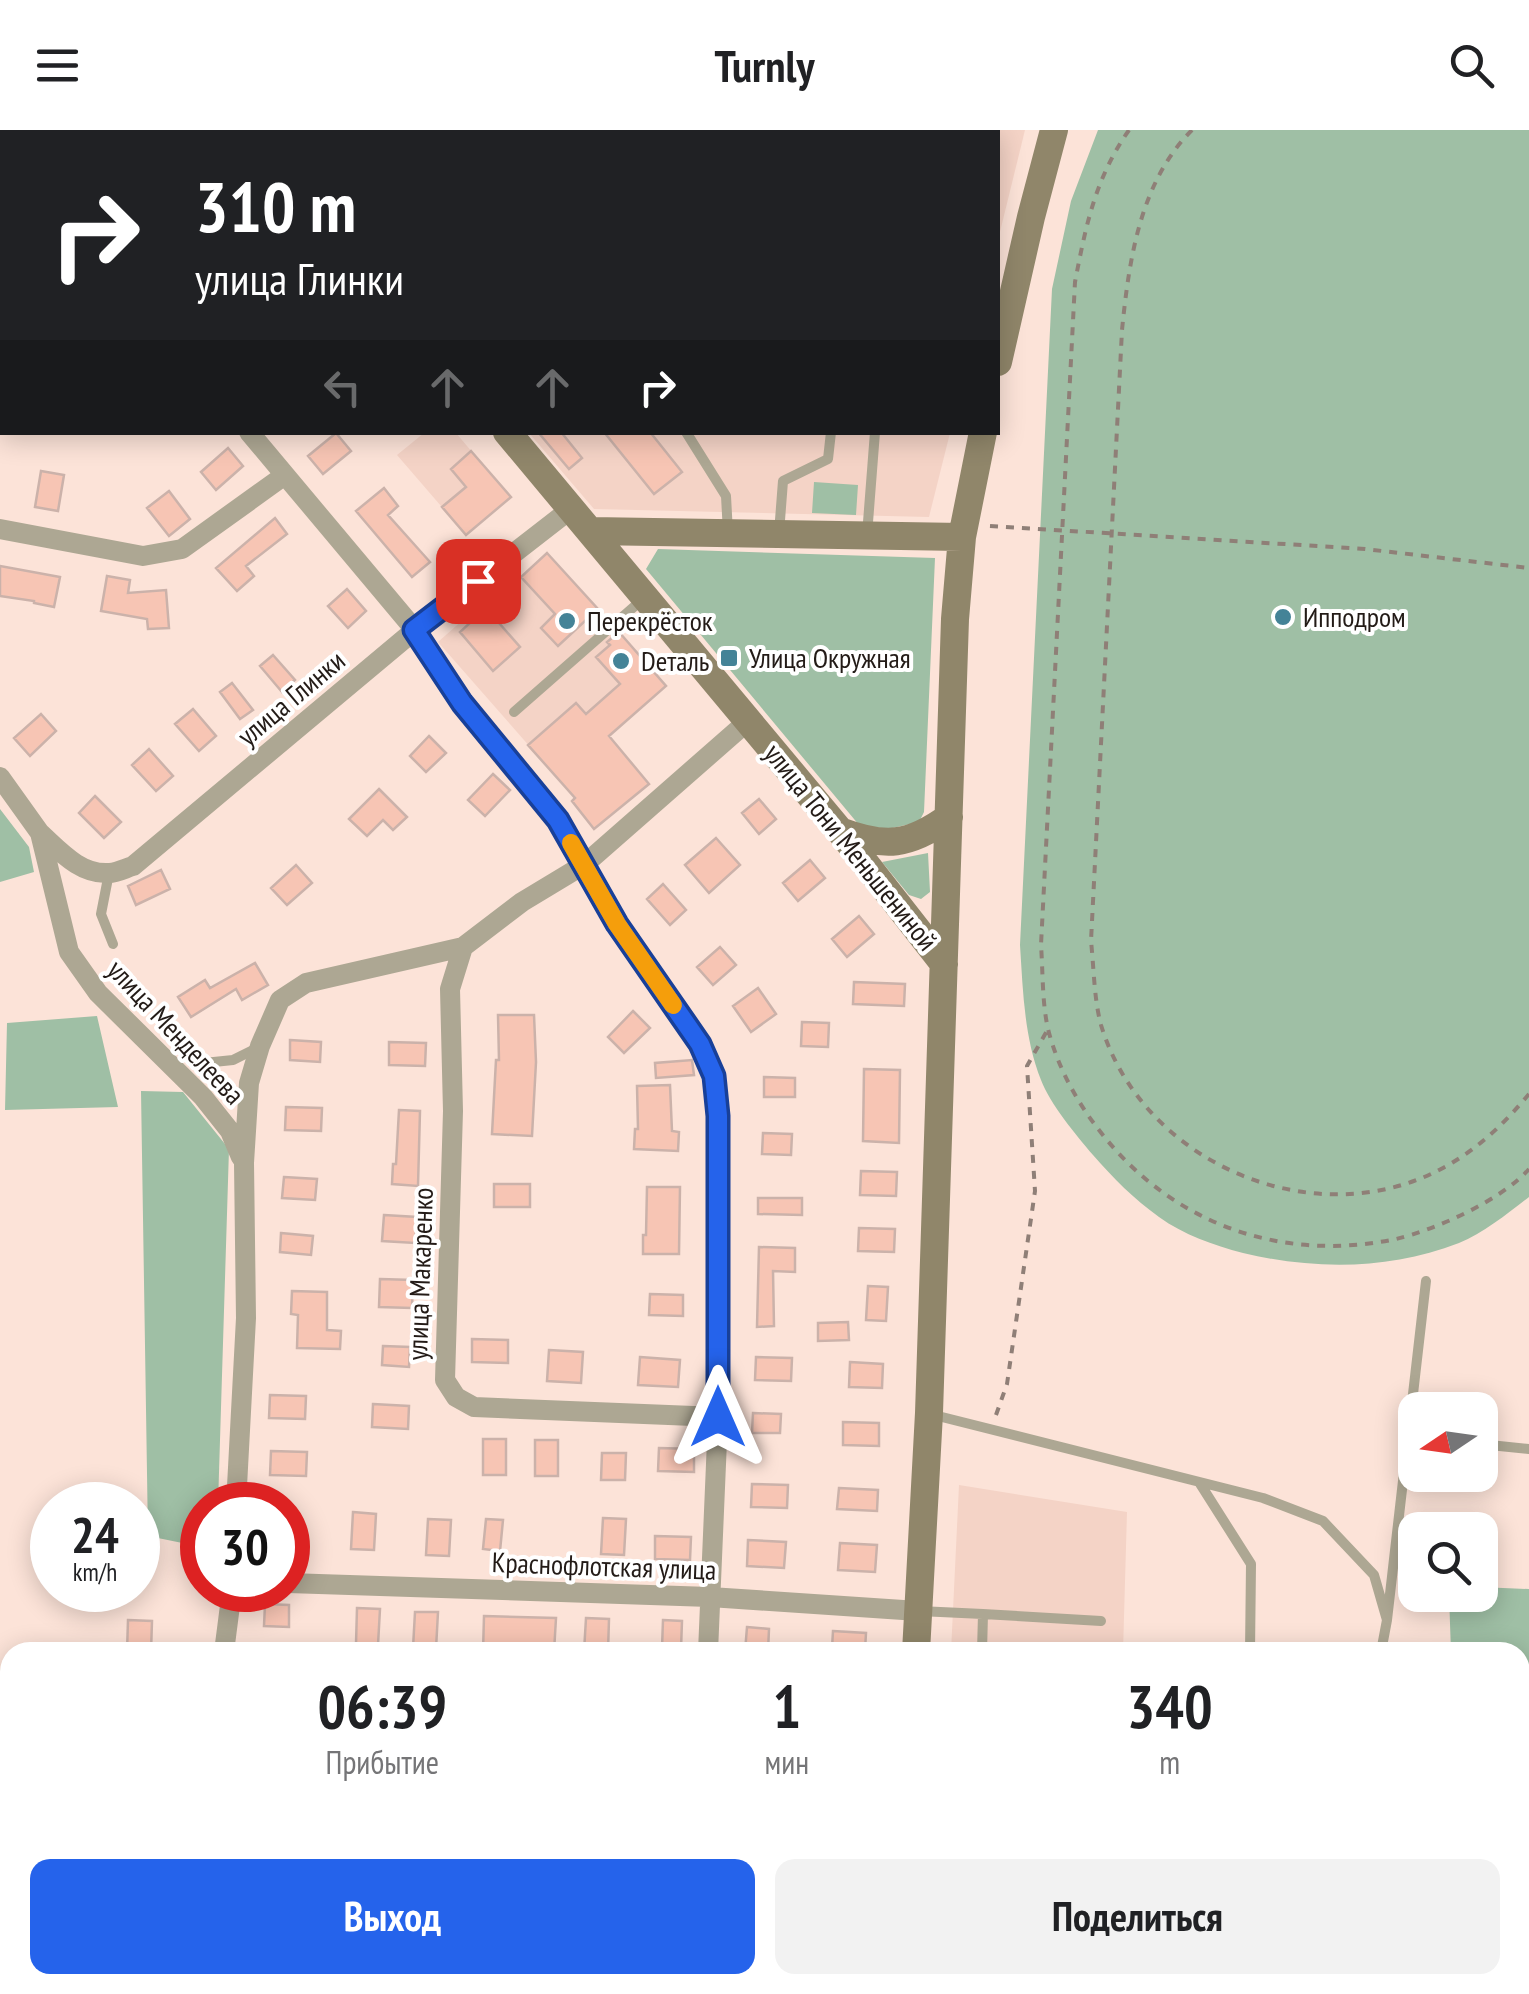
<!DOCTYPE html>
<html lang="ru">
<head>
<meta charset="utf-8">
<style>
  :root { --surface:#fff; --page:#f2f2f2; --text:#202124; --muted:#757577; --accent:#2563eb }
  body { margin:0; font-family:"PT Sans Narrow",sans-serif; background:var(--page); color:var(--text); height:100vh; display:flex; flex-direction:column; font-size:38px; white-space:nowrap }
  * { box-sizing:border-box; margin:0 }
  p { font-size:32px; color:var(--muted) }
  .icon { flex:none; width:55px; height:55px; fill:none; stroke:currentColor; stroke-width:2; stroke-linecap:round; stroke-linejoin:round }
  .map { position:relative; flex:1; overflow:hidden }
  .details { position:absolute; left:0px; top:1512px; width:1530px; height:352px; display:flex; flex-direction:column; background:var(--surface); border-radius:30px 30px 0 0; box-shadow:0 5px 25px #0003 }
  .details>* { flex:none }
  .top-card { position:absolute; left:0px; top:0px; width:1000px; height:305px; box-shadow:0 5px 25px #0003; background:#202124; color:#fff; overflow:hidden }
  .needle { width:65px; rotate:257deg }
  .tools { position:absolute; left:1398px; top:1262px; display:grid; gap:20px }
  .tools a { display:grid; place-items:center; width:100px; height:100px; border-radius:20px; background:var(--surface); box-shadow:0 5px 25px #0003; font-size:50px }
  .speed { position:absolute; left:30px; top:1352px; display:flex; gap:20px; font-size:50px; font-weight:700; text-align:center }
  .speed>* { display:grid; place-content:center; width:130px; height:130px; border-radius:50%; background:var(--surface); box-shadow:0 5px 25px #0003; line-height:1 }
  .speed small { font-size:25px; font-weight:400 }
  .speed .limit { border:15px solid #d22; background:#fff; color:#111 }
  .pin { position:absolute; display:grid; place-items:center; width:85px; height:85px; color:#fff; margin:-42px; border-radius:20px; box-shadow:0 5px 15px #0006 }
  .me { position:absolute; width:110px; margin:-55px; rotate:0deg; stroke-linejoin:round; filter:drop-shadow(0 0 8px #0008) }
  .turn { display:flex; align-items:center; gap:35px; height:210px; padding:0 30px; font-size:45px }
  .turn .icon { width:130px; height:130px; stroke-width:2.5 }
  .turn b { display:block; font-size:70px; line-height:85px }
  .lanes { display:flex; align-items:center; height:95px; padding:0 30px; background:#0003; justify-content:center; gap:50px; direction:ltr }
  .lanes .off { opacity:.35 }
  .eta { display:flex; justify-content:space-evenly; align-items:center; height:170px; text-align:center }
  .eta b { font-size:60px; font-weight:800; line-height:70px }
  .button { display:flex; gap:20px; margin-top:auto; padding:20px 30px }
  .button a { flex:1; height:115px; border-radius:20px; background:var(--accent); color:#fff; font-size:40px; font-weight:800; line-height:115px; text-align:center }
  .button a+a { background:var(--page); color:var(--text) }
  header { display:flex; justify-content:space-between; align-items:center; height:130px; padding:0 30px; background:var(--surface); font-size:45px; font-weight:800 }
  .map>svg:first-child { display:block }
  .built { fill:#f4d3c6 }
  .green { fill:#9fbfa5 }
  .building { fill:#f7c5b4; stroke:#cbb2aa; stroke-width:2.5 }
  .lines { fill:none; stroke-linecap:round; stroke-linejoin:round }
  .path { stroke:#8f7f77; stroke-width:4; stroke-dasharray:8 8; stroke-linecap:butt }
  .lane { stroke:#ada793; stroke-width:10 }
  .street { stroke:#ada793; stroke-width:20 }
  .secondary { stroke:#90866a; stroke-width:28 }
  .route-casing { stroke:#184099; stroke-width:25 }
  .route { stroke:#2563eb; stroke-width:18 }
  .slow { stroke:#f59e0b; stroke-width:18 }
  .poi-dot { fill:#448397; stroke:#fff; stroke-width:4 }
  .labels { text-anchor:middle; stroke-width:8; stroke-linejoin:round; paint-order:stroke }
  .poi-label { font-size:28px; fill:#231b17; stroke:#fff; text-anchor:start }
  .street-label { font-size:28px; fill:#231b17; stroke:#fff }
</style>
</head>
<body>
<header><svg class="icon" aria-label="menu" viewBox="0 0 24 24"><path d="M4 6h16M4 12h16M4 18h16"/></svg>Turnly<svg class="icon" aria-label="search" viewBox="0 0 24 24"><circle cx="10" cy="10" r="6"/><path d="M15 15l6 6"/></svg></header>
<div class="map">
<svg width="1529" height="1864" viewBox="0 0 1529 1864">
  <rect width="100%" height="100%" fill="#fce3d8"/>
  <path class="built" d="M270,0h755l-27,110v-108h-726z
    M424,303h32l55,65 -45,37 -69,-80z
    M529,303h421l-21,84 -335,-8z
    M547,423l119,133 -107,94 -121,-138 44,-39 5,5z
    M959,1355l168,27 -4,140h-172z
    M935,1855h186l-1,9h-186z"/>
  <path class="green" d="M1098,0h431v1067c-21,16 -45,36 -70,46 -70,27 -144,27 -216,10 -30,-8 -59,-18 -84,-36 -25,-18 -46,-39 -66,-62 -17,-20 -43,-51 -52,-75 -17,-43 -18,-89 -21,-135l32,-656 19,-88z
    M814,352l44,3 -2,30 -44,-2z
    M658,419l277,9 -11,254 -5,10 -31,7 -29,-4 -213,-256z
    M0,679l29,38 5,25 -34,10z
    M928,723l2,39 -9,7 -12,-4 -27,-33z
    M97,886l21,91 -113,3 2,-87z
    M141,961l42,1 46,57 -11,356h-16v42l-54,-11z
    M1480,1457l49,2v405h-355l-1,-9h347v-333h-69l-2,-57h31z"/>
  <path class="building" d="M538,302h23l21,26 -13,11z
    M604,302h46l32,40 -28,22z
    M336,303l15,18 -28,23 -15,-18z
    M228,318l15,18 -27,24 -15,-18z
    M471,321l40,46 -45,38 -24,-28 24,-20 -15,-18z
    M41,341l23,4 -6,36 -23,-4z
    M384,358l14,18 -10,9 42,47 -18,15 -56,-66z
    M169,361l21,28 -21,17 -22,-28z
    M275,388l12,16 -41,32 8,10 -17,15 -21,-23z
    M547,423l60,66 -12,10 -9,-9 -28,26 -17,-18 14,-14 -34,-37z
    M0,436l60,11 -6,30 -20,-4v-2l-34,-5z
    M107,446l23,4 -2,13 38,-3 3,38 -21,1 -1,-10 -46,-8z
    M347,459l19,22 -18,17 -20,-22z
    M486,478l34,39 -27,24 -33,-39z
    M619,502l47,54 -57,50 40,48 -55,45 -22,-28 3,-3 -47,-53 48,-42 10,11 34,-30 -24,-27 14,-12 -3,-3z
    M273,525l22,25 -13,12 -22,-26z
    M232,553l21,27 -13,9 -20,-27z
    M193,579l23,27 -17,15 -24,-27z
    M41,584l15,17 -26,25 -16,-18z
    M429,606l17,17 -20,19 -16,-16z
    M149,619l24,27 -17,15 -24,-26z
    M493,644l17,16 -25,26 -17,-16z
    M379,659l28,28 -14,13 -10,-10 -16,16 -18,-17z
    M95,666l26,26 -17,16 -25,-25z
    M759,669l17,20 -17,15 -17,-21z
    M716,708l24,27 -31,28 -24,-28z
    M810,730l15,18 -27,23 -15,-18z
    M296,735l16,18 -25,22 -16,-17z
    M161,740l9,19 -34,16 -8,-19z
    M663,754l23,26 -16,15 -23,-26z
    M859,786l15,18 -27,23 -15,-18z
    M720,817l16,18 -23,20 -16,-18z
    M255,833l13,22 -26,15 -6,-11 -45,28 -13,-20 27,-17 5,8z
    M854,852l51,2 -1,22 -51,-2z
    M758,858l18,26 -25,18 -18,-26z
    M633,881l17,17 -26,25 -16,-16z
    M498,885h36l2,47 -4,74 -40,-2 4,-74h3z
    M802,892l27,1 -1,24 -27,-1z
    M290,910l31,2 -1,20 -30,-2z
    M389,912l37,1 -1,23 -36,-1z
    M692,930l2,15 -38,3 -1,-15z
    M864,939l36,1 -1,73 -36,-2z
    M764,947l31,1v19h-31z
    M670,955l2,46 7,1 -1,19 -44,-2 1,-20h3l-1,-43z
    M286,977l36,1 -1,23 -36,-1z
    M399,980l21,1 -2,75 -26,-2 1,-20h3z
    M763,1003l29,1 -1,21 -29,-1z
    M861,1041l36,1 -1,24 -36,-1z
    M284,1047l33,2 -2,21 -33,-2z
    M494,1054h36v23h-36z
    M647,1057h33l-1,67h-36v-19h3z
    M758,1068h44v17l-44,-1z
    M384,1085l33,2 -2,26 -33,-2z
    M859,1098l36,1 -1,23 -36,-1z
    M281,1103l32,3 -2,19 -31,-3z
    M759,1117l36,1v24l-22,-1 1,55 -17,1z
    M380,1149l33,1 -1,28 -33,-1z
    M868,1156l20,1 -2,34 -20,-1z
    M292,1161l35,1v38l14,1 -1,18 -43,-1 1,-33 -7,-1z
    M650,1164l33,1v21l-34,-1z
    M848,1192l1,18 -31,1v-18z
    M472,1209l36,1v23l-36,-1z
    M383,1216l27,1 -1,20 -27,-2z
    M549,1220l34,2 -2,31 -34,-2z
    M640,1227l40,3 -2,27 -40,-2z
    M756,1227l36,1 -1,23 -36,-1z
    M850,1232l33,2 -1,24 -33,-1z
    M270,1265l36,1 -1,23 -36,-1z
    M373,1274l36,2 -1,23 -36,-2z
    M753,1283l28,1 -1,19h-28z
    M843,1292l36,1v23l-36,-1z
    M483,1309h23v36h-23z
    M535,1310h23v36h-23z
    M659,1318l35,1v23l-36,-1z
    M271,1321l36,1 -1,24 -36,-1z
    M602,1323h24l-1,27h-24z
    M752,1354l36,1 -1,23 -36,-1z
    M839,1358l39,2 -1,21 -40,-2z
    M353,1382l23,2 -2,36 -23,-1z
    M603,1388l23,1 -2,36 -23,-1z
    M428,1389l23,1 -2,36 -23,-1z
    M486,1389l17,1 -3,31 -17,-2z
    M655,1406l36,1 -1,23 -35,-1z
    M748,1410l38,2 -2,26 -37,-2z
    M840,1413l37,2 -2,27 -37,-2z
    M265,1474l24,1v22l-25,-1z
    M357,1478l23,1 -2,36 -22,-1z
    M415,1482h23l-2,37 -23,-1z
    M484,1486l72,2 -2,34h-71z
    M586,1488l23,1 -1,33h-24z
    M128,1490l24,1 -1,31h-24z
    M663,1490l19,1 -1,28 -19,-1z
    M747,1497l22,2 -1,23h-23z
    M833,1501l33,2 -1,17 -33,-2z"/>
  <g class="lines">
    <path class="path" d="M1129,0c-34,49 -43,95 -54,152l-34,663c2,28 1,57 7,84 9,36 28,72 51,101 72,94 182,133 297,109 39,-9 106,-39 133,-70
      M1192,0c-52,52 -63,130 -70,200l-31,611c3,28 3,58 10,84 42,139 214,212 342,143 35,-19 61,-44 86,-74
      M990,396l375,23 164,19
      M996,1285l11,-31 28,-193 -8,-125 21,-37
      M925,1864v-9"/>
    <path class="lane" d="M379,2l2,-2
      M592,2v-2
      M686,302l40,64 2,37
      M779,403l4,-52 45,-22 3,-27
      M867,405l8,-103
      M514,582l130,-114
      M109,743l-8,41 12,30
      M170,903l34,30 29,-3 26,-13
      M930,1284l333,84 60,23 51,54 13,45
      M1480,1314l49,5
      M1199,1352l52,82 -1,88
      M919,1481l64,3 -1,38
      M983,1484l118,7
      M1381,1522l6,-32 39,-339
      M1520,1776l9,1
      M972,1864v-9
      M1078,1864l1,-9
      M1122,1864l1,-9
      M1492,1864l1,-9"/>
    <path class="street" d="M0,7l2,3
      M0,190h2
      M285,345l130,155 47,73 95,117 60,103 83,121 14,32 4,40v301l-10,235
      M0,399l143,27 39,-7 103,-74 -36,-43
      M0,647l40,56 29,119 29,41 105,104 27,34 11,26
      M40,703c20,18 40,42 69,40 8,0 17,-5 24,-7l282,-236 157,-122
      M463,817l-13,42 3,122 -8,269 11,17 18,10 244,10
      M236,1375l10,-187 -2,-155 5,-80 11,-37 20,-46 26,-17 157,-36 59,-45 63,-38 163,-143
      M288,1453l422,14 208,14
      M224,1522l8,-62
      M0,1661h10
      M680,1855l1,9"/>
    <path class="secondary" d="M249,0l3,2
      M998,232l33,-145 23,-87
      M507,302l333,399 104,133
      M591,401l371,6
      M840,701c45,17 69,15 109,-14
      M916,1522l13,-239 26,-794 7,-82 21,-105
      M898,1864l1,-9"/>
  </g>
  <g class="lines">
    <g class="route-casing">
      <path id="route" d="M478,451l-64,49 48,73 96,117 59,104 83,120 14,32 4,40v301"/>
    </g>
    <use href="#route" class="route"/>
    <path class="slow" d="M571,713l46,81 56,81"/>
  </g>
  <g class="poi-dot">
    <circle cx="1283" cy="487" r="10"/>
    <circle cx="567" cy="491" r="10"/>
    <rect x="719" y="518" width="20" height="20" rx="5"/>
    <circle cx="621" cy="531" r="10"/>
  </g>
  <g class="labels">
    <g class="poi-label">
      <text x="1303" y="497">Ипподром</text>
      <text x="587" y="501">Перекрёсток</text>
      <text x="749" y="538">Улица Окружная</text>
      <text x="641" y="541">Dеталь</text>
    </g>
    <g class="street-label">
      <text transform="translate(291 568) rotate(-40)" y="10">улица Глинки</text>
      <text transform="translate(851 717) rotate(51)" y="10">улица Тони Меньшениной</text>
      <text transform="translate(176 902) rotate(47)" y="10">улица Менделеева</text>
      <text transform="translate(420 1144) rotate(-88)" y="10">улица Макаренко</text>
      <text transform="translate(604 1436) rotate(2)" y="10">Краснофлотская улица</text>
    </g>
  </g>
</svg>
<div class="tools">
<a><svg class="needle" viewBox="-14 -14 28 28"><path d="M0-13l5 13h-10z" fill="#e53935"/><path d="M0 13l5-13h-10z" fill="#757577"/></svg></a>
<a><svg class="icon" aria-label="search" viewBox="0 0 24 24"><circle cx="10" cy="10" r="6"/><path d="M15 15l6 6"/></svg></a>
</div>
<div class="speed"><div>24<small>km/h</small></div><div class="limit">30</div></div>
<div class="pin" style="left:478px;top:451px;background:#d93025"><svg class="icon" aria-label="arrive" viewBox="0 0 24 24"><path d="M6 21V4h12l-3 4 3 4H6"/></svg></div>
<svg class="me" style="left:718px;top:1287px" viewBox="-20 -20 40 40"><path d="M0-17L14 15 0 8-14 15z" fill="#2563eb" stroke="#fff" stroke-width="4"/></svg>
<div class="top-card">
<div class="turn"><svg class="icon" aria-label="right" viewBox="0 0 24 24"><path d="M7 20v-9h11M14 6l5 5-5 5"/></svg><div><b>310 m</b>улица Глинки</div></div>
<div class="lanes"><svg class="icon off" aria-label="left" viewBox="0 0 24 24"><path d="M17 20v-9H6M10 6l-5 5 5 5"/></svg><svg class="icon off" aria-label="ahead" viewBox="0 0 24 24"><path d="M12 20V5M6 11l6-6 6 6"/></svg><svg class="icon off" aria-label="ahead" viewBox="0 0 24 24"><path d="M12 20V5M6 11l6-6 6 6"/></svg><svg class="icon" aria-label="right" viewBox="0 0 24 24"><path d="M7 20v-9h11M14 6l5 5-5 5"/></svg></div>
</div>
<section class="details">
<div class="eta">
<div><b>06:39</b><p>Прибытие</p></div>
<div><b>1</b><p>мин</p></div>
<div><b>340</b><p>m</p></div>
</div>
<div class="button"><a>Выход</a><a>Поделиться</a></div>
</section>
</div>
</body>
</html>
